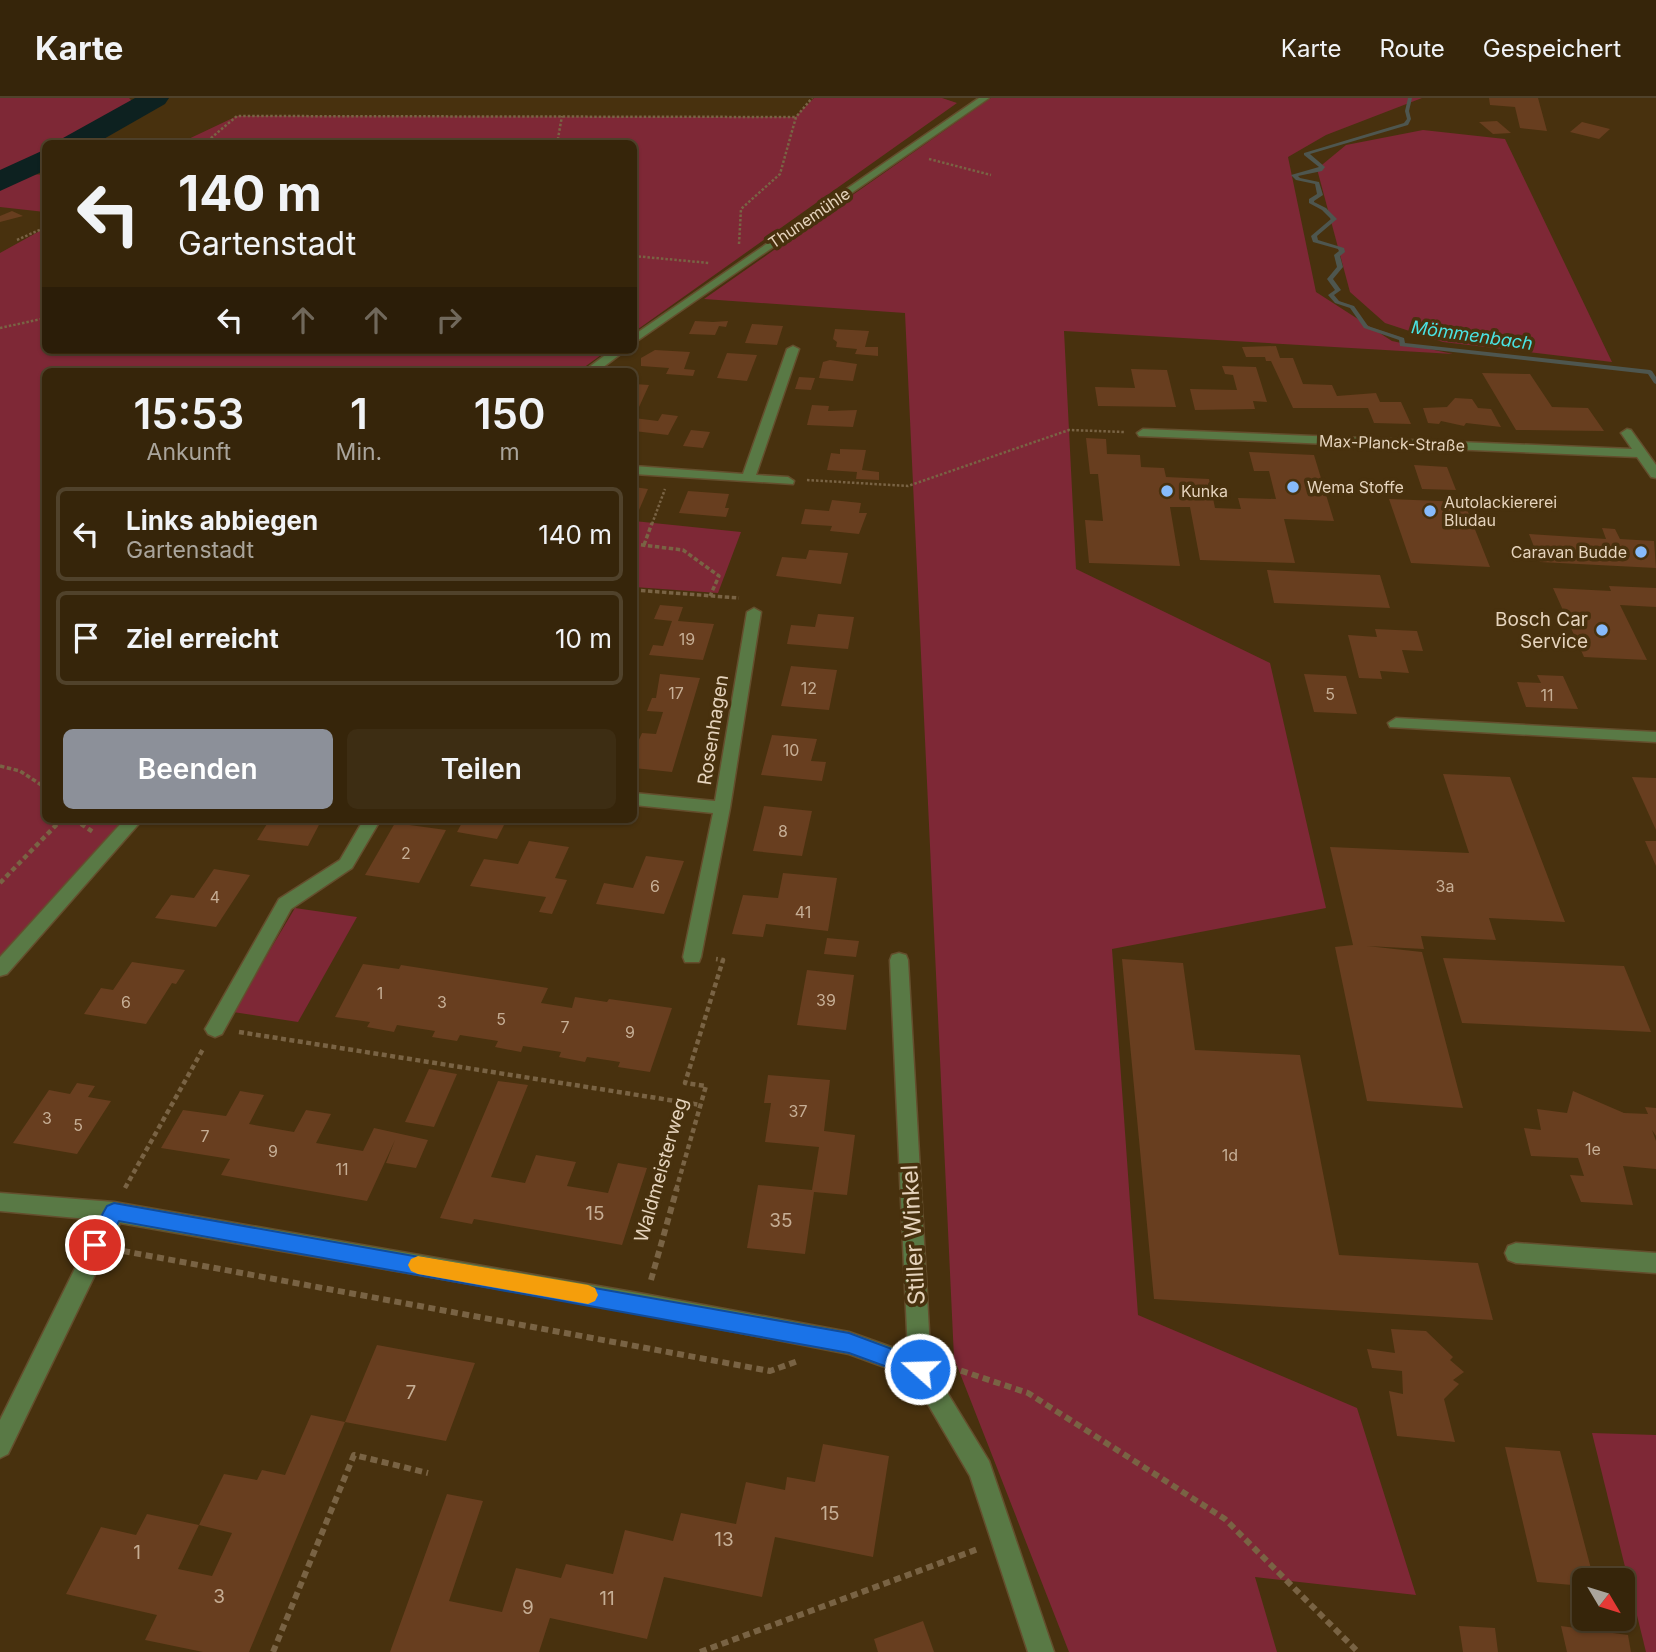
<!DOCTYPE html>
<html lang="de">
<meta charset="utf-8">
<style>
body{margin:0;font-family:Inter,sans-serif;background:#3d2d13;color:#f1f3f6;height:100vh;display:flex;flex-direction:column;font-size:26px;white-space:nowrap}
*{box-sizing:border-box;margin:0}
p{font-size:23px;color:#aaa59c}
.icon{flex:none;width:38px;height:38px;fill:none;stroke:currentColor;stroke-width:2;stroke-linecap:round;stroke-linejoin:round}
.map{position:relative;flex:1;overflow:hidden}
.sheet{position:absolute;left:42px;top:270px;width:595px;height:455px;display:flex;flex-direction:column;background:#36250a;border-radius:10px;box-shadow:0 2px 5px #0004,0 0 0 2px #50422b}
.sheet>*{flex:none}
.guide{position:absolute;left:42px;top:42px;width:595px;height:214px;border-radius:10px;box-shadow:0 2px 5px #0004,0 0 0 2px #50422b;background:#36250a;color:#f1f3f6;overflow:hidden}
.needle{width:46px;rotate:128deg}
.controls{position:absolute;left:1572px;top:1470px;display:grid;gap:14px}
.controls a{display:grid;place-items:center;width:63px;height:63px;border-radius:10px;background:#36250a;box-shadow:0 2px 5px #0004,0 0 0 2px #50422b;font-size:35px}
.pin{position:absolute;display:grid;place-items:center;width:60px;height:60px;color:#fff;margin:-30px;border:4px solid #fff;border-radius:50%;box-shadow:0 2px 7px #0007}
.me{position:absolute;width:77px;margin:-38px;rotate:290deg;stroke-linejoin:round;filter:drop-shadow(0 0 5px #0008)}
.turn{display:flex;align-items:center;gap:24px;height:147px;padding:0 21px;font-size:32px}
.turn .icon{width:91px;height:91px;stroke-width:2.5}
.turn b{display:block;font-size:49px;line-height:60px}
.lanes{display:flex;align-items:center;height:66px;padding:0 21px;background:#0003;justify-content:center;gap:35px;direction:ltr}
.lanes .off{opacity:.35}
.eta{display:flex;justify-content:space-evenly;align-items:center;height:119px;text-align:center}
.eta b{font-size:42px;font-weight:600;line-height:49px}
.action{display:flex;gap:14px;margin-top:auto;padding:14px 21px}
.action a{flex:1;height:80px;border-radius:10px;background:#8c9099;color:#fff;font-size:28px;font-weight:600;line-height:80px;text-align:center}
.action a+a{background:#3d2d13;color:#f1f3f6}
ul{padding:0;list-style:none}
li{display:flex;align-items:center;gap:21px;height:94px;margin:0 14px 10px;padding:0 7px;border:4px solid #50422b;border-radius:10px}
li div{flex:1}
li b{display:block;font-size:26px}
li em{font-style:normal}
header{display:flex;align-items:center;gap:42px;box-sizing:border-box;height:98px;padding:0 35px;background:#36250a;border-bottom:2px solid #50422b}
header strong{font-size:33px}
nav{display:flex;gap:38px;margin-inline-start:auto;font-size:24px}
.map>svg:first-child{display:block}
</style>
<header>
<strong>Karte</strong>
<nav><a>Karte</a><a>Route</a><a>Gespeichert</a></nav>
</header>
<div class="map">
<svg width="1656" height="1554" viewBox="0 0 1656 1554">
<rect width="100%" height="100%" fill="#48310e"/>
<g fill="#7e2836">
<polygon points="0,0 129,0 135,6 59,45 46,46 45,53 5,74 45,77 45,114 0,109"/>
<polygon points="814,0 942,0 957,5 634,234 634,46 180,45 237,18 795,19"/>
<polygon points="991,0 1422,0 1326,37 1288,59 1316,194 1392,243 1453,256 1064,233 1076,471 1270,565 1326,810 1112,851 1138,1217 1357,1310 1416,1497 1255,1479 1277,1554 1069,1554 954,1260 905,215 704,201"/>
<polygon points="1423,32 1505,41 1612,264 1443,244 1385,225 1350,194 1317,71 1346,47"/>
<polygon points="45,130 46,252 608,252 579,273 46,273 46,721 132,721 0,868 0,155"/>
<polygon points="634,423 741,434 718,495 634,489"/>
<polygon points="295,810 357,819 298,924 233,914"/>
<polygon points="1592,1335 1656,1337 1656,1554 1646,1554"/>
</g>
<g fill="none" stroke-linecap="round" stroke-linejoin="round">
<polygon fill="#4e564f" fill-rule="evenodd" points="1408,0 1412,0 1409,13 1411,21 1408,27 1310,56 1325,69 1322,73 1298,78 1300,80 1319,84 1323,97 1314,103 1314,104 1326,110 1337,121 1317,138 1318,142 1344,150 1345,154 1340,158 1343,169 1333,181 1341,192 1334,197 1339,203 1354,208 1368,228 1404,240 1405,245 1650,272 1652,273 1656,279 1656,286 1654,285 1648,276 1400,248 1399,242 1364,230 1350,210 1335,205 1328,197 1335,192 1327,181 1337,169 1334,157 1339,153 1338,151 1313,144 1311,138 1331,121 1322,112 1309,105 1309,101 1317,96 1315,86 1296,82 1291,77 1319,69 1304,57 1304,55 1404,25 1407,21 1405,13"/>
<g fill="#0d2120" fill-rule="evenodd">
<polygon points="135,0 169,0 165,6 95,46 59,46 63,40"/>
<polygon points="46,51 46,72 0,93 0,72"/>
</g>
</g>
<g fill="#683e1f" fill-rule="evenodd">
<polygon points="1489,0 1538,0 1547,33 1520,30 1515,9 1490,7"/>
<polygon points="1497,23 1511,35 1493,36 1479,24"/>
<polygon points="1582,24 1610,31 1599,41 1570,34"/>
<polygon points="12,113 23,118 0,124 0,118"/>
<polygon points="695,223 713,224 728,223 726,229 719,228 715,237 689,236"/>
<polygon points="752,226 783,228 777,247 745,245"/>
<polygon points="835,231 869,233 865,249 878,249 878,258 855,256 857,251 836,249 837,244 833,241"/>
<polygon points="1276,248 1280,260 1293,260 1303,286 1332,287 1337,298 1376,295 1380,304 1401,304 1411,326 1374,325 1368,310 1293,310 1271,263 1266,263 1265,259 1246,259 1242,249"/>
<polygon points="655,252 690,254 684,271 695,272 693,278 666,276 669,270 641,268 641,260"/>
<polygon points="727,255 757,257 747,283 717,280"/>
<polygon points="830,262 857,266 853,283 819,280 823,264"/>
<polygon points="1222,268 1256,269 1267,304 1253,303 1255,311 1195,312 1190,291 1237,292 1233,277 1225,276"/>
<polygon points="1131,271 1167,272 1176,309 1098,308 1095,289 1135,290"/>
<polygon points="1482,275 1530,276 1552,309 1588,310 1604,333 1516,332"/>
<polygon points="799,279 815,280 811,292 795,291"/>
<polygon points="634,286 649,287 639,309 634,309"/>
<polygon points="1455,300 1472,301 1478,310 1491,311 1501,329 1466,325 1464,328 1441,323 1439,326 1428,325 1423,310 1447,309"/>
<polygon points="812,307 829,308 828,313 857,312 853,329 807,327"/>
<polygon points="662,316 678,318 668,337 634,333 634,320 658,323"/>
<polygon points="691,332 710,334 703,350 683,348"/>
<polygon points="1086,340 1106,341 1107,356 1140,357 1141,369 1164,370 1166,379 1209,381 1215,410 1241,411 1238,400 1276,401 1269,373 1254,373 1249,354 1314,357 1334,423 1284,421 1295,465 1200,462 1190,409 1170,409 1180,468 1089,465 1085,422 1103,423 1098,376 1090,376"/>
<polygon points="840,351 866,352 862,372 879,374 879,382 856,381 857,374 827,372 831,355 840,356"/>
<polygon points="1414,367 1447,369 1456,392 1422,391"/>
<polygon points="634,389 648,391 639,412 634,411"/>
<polygon points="688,393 729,396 725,410 729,410 726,419 679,415"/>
<polygon points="1389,401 1464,404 1490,469 1411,465"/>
<polygon points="832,402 861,405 859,415 867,415 859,436 830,433 832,428 801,426 805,411 829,413"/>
<polygon points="1602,430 1615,431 1620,441 1654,443 1656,470 1540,464 1529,436 1606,441"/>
<polygon points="809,452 848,455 841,486 776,478 782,459 806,461"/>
<polygon points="1267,472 1380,477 1390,510 1274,505"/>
<polygon points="1609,488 1656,490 1656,509 1620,507 1647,562 1584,559 1553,490 1611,493"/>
<polygon points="660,507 683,509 678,523 714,526 703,562 649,557 653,547 663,548 672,523 654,521"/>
<polygon points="818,516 854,519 848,551 787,546 791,527 815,529"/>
<polygon points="1375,531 1417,533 1423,553 1402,552 1409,575 1380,573 1382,581 1359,580 1348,537 1377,539"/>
<polygon points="791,568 837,572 829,612 781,608"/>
<polygon points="660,576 700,580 672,674 634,670 634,653 642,635 656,636 663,614 647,613 652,600 656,600"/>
<polygon points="1304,576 1346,578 1357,616 1314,614"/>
<polygon points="1537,577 1563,578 1578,611 1526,609 1517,584 1541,585"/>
<polygon points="772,637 817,641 811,663 826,664 822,683 761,677"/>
<polygon points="1443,676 1510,679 1565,824 1489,820 1496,842 1421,838 1424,851 1367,848 1422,854 1463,1010 1367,1003 1335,849 1353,847 1330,749 1469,755"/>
<polygon points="1632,679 1656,680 1656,732"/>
<polygon points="764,708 812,713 802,758 753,753"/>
<polygon points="270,721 322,721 308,748 257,742"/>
<polygon points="464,721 507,721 497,741 457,734"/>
<polygon points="395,725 446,732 419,785 365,777"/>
<polygon points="529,743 569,749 555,780 567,782 552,816 539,814 546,799 470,788 484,761 518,766"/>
<polygon points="1645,743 1656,743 1656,768"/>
<polygon points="646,758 684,763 664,816 596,806 604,785 633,790"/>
<polygon points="214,771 250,777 216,829 155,820 171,797 194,800"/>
<polygon points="783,775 837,780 828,833 766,826 763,839 732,836 743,797 778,800"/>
<polygon points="827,840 859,843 856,859 824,856"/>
<polygon points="1443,860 1624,868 1651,934 1462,925"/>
<polygon points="1122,861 1183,865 1195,952 1300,957 1339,1157 1478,1165 1493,1222 1154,1201"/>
<polygon points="132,864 185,872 176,886 172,885 146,926 84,916 101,890 113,892"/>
<polygon points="363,866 399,871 401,867 548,890 541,905 572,910 575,899 607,904 609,901 672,910 650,974 618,969 620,964 587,959 585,964 559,959 561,954 523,948 521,954 495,949 498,943 460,937 457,943 432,939 435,933 397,927 394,934 367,929 370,924 335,919"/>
<polygon points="807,872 854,877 846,932 797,927"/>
<polygon points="429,971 457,976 434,1029 405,1024"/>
<polygon points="768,977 830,982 824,1033 855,1037 847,1097 814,1094 805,1156 747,1150 758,1087 812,1092 819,1049 765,1044 771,1005 764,1005"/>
<polygon points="498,983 528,987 491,1079 525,1085 536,1057 576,1064 567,1088 608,1095 618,1065 647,1070 622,1147 474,1121 472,1126 440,1120"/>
<polygon points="77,985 95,988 88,999 111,1003 77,1056 13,1045 49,992 70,996"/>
<polygon points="240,993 264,997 249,1026 294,1034 306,1012 331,1016 316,1045 363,1053 374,1030 428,1042 416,1070 386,1065 395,1042 367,1103 221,1077 230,1061 161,1050 183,1012 226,1018"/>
<polygon points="1573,993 1624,1015 1648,1016 1645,1009 1656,1010 1656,1038 1652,1032 1656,1043 1656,1071 1623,1068 1633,1107 1581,1104 1570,1077 1584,1078 1578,1060 1531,1058 1524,1030 1541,1032 1537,1011 1567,1015"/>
<polygon points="1391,1231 1426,1233 1453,1259 1450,1262 1464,1274 1453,1282 1459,1286 1444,1301 1455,1344 1397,1338 1389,1293 1403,1296 1402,1273 1372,1270 1367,1251 1395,1255"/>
<path d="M377 1247 475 1265 446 1343 345 1324 249 1554H203L145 1542 157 1517 66 1496 101 1429 136 1437 147 1416 199 1427 224 1376 257 1382 262 1372 285 1377 311 1317 345 1324ZM199 1427 232 1435 212 1478 178 1471Z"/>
<polygon points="823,1346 889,1358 873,1459 775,1439 762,1499 664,1479 647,1541 550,1520 539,1554 390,1554 447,1396 483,1403 449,1503 502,1514 516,1470 561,1480 566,1466 613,1476 625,1432 673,1443 681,1415 736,1426 746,1384 785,1392 787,1379 815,1384"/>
<polygon points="1505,1349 1560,1353 1594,1482 1584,1482 1584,1488 1537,1484"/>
<polygon points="923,1523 934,1554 878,1554 874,1541"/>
<polygon points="1459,1528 1495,1530 1498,1554 1463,1554"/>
<polygon points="1561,1528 1628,1537 1631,1554 1567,1554"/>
</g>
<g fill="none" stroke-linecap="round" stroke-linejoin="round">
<g stroke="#644e2d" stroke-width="3">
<g id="minor">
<polygon points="979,0 989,0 634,245 634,237"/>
<polygon points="793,248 799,251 756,377 788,379 794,383 793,386 634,376 634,368 743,376 787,251"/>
<polygon points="612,252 626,252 598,273 584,273"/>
<polygon points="1143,331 1632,351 1621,335 1627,331 1631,332 1656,367 1656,380 1651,379 1637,359 1139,338 1137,335"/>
<polygon points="754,510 761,514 730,710 701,859 699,864 685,864 683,859 713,715 634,707 634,695 715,703 747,514"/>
<polygon points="1396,620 1656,634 1656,644 1390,629 1388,625"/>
<polygon points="125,721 143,721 7,876 0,878 0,859"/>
<polygon points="364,721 381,721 352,770 291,811 222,936 215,939 208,936 205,931 208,926 279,801 340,762"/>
<polygon points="899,855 906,857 908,862 931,1268 989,1363 1054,1554 1028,1554 970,1378 912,1279 849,1256 644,1216 120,1125 8,1356 0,1360 0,1322 99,1122 0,1113 0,1095 114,1104 644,1196 849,1234 908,1255 890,862 892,857"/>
<polygon points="1516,1145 1656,1155 1656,1175 1516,1165 1508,1162 1505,1155 1508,1148"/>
</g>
</g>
<g stroke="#796344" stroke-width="2.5" stroke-dasharray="2.5 2" stroke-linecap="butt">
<polyline points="204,46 237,18 796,19"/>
<polyline points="557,46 562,18"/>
<polyline points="929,61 991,77"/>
<polyline points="17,142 46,129"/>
<polyline points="739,146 741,111 780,76 796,19 812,0"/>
<polyline points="634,158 709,165"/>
<polyline points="0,230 46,220"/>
<polyline points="807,382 908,388 1069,332 1124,334"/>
<polyline points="652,426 665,391"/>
</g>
<g stroke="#796344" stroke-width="3.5" stroke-dasharray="4.5 2.5" stroke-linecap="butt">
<polyline points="634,446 683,452 719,478 710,498"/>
<polyline points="644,447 652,425"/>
<polyline points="634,492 739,500"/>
<polyline points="0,668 20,673 46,690"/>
</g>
<g stroke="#796344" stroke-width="4.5" stroke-dasharray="5 3.5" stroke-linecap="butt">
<polyline points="74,721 93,734"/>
<polyline points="0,785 62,721"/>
<polyline points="239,934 701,1007"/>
<polyline points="125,1090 203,951"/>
<polyline points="676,1092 706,988 685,985 723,862 716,861"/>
</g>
<g stroke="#796344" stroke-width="6" stroke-dasharray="7 4.5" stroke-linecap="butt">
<polyline points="123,1153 770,1273 798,1263"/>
<polyline points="651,1182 677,1090"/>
<polyline points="950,1269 1028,1295 1225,1421 1358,1554"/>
<polyline points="273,1554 354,1357 428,1375"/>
<polyline points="700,1554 978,1451"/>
</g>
<use href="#minor" fill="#597945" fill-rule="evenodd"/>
</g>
<polygon fill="#1a73e8" stroke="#114b97" stroke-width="2" points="114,1105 849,1235 927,1264 930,1271 927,1278 920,1281 849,1255 119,1123 102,1154 95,1156 88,1154 85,1147 107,1108"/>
<polygon fill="#f59e0b" points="418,1158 588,1187 595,1190 598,1197 595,1203 588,1206 418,1176 411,1173 408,1167 411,1161"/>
<g fill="#87bbfb" stroke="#48310e" stroke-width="2.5">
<circle cx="1293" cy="389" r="7"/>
<circle cx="1167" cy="393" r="7"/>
<circle cx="1430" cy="413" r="7"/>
<circle cx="1641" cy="454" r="7"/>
<circle cx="1602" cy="532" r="7"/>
</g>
<g text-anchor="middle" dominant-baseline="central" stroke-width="7" stroke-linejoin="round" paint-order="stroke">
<g font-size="16" fill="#e5d3bc" stroke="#48310e">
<text transform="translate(809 120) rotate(-34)">Thunemühle</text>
<text transform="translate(1392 345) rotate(2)">Max-Planck-Straße</text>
</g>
<g font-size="16" fill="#e5d3bc" stroke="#48310e" text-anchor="start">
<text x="1307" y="389">Wema Stoffe</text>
<text x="1181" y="393">Kunka</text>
<text x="1444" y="404">Autolackiererei<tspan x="1444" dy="18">Bludau</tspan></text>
<text x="1627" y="454" text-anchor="end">Caravan Budde</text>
</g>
<g font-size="16" fill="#c6ae95">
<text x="687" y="541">19</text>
<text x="809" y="590">12</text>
<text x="676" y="595">17</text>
<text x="1330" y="596">5</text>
<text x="1547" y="597">11</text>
<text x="791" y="652">10</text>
<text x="783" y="733">8</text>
<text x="406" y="755">2</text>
<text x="655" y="788">6</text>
<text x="1445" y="788">3a</text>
<text x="215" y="799">4</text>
<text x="803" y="814">41</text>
<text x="380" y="895">1</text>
<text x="826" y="902">39</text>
<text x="126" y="904">6</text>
<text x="442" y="904">3</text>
<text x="501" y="921">5</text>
<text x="565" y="929">7</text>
<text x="630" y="934">9</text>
<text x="798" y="1013">37</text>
<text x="47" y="1020">3</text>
<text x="78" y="1027">5</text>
<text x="205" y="1038">7</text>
<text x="1593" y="1051">1e</text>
<text x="273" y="1053">9</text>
<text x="1230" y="1057">1d</text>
<text x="342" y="1071">11</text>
</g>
<g font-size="18" font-style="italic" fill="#4ae3e2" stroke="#48310e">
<text transform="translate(1472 237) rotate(8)">Mömmenbach</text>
</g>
<g font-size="19" fill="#e5d3bc" stroke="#48310e" text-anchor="end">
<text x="1588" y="521">Bosch Car<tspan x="1588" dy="22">Service</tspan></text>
</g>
<g font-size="19" fill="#e5d3bc" stroke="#48310e">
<text transform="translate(713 632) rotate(-81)">Rosenhagen</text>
<text transform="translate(661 1072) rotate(-74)">Waldmeisterweg</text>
</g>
<g font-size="19" fill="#c6ae95">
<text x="595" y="1115">15</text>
<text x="781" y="1122">35</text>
<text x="411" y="1294">7</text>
<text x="830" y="1415">15</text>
<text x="724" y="1441">13</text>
<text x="137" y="1454">1</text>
<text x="219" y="1498">3</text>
<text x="607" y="1500">11</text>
<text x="528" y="1509">9</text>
</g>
<g font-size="23" fill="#e5d3bc" stroke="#48310e">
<text transform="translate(913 1137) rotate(-93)">Stiller Winkel</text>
</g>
</g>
</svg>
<div class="controls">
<a><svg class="needle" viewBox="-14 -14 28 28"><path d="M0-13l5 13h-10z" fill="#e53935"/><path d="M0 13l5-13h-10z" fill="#aaa59c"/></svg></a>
</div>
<div class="pin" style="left:95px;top:1147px;background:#d93025"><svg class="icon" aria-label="arrive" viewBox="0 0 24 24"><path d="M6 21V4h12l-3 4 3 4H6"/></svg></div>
<svg class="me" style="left:920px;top:1271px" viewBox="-20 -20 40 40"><circle r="17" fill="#1a73e8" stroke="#fff" stroke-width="3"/><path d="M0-11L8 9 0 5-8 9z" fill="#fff"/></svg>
<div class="guide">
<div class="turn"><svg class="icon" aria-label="left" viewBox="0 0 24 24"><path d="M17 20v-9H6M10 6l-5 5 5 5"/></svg><div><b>140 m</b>Gartenstadt</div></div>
<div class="lanes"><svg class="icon" aria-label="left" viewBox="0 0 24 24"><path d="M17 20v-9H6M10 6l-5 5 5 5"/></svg><svg class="icon off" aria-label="ahead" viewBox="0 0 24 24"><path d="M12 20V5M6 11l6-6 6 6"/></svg><svg class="icon off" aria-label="ahead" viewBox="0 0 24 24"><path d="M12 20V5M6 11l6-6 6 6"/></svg><svg class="icon off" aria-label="right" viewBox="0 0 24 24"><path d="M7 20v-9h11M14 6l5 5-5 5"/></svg></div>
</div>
<section class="sheet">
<div class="eta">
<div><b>15:53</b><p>Ankunft</p></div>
<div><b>1</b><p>Min.</p></div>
<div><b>150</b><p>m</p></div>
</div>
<ul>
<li><svg class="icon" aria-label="left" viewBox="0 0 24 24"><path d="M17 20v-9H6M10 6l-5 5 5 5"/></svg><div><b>Links abbiegen</b><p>Gartenstadt</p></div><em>140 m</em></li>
<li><svg class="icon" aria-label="arrive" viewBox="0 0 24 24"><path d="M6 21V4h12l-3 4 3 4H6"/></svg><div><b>Ziel erreicht</b></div><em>10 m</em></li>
</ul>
<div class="action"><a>Beenden</a><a>Teilen</a></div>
</section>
</div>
